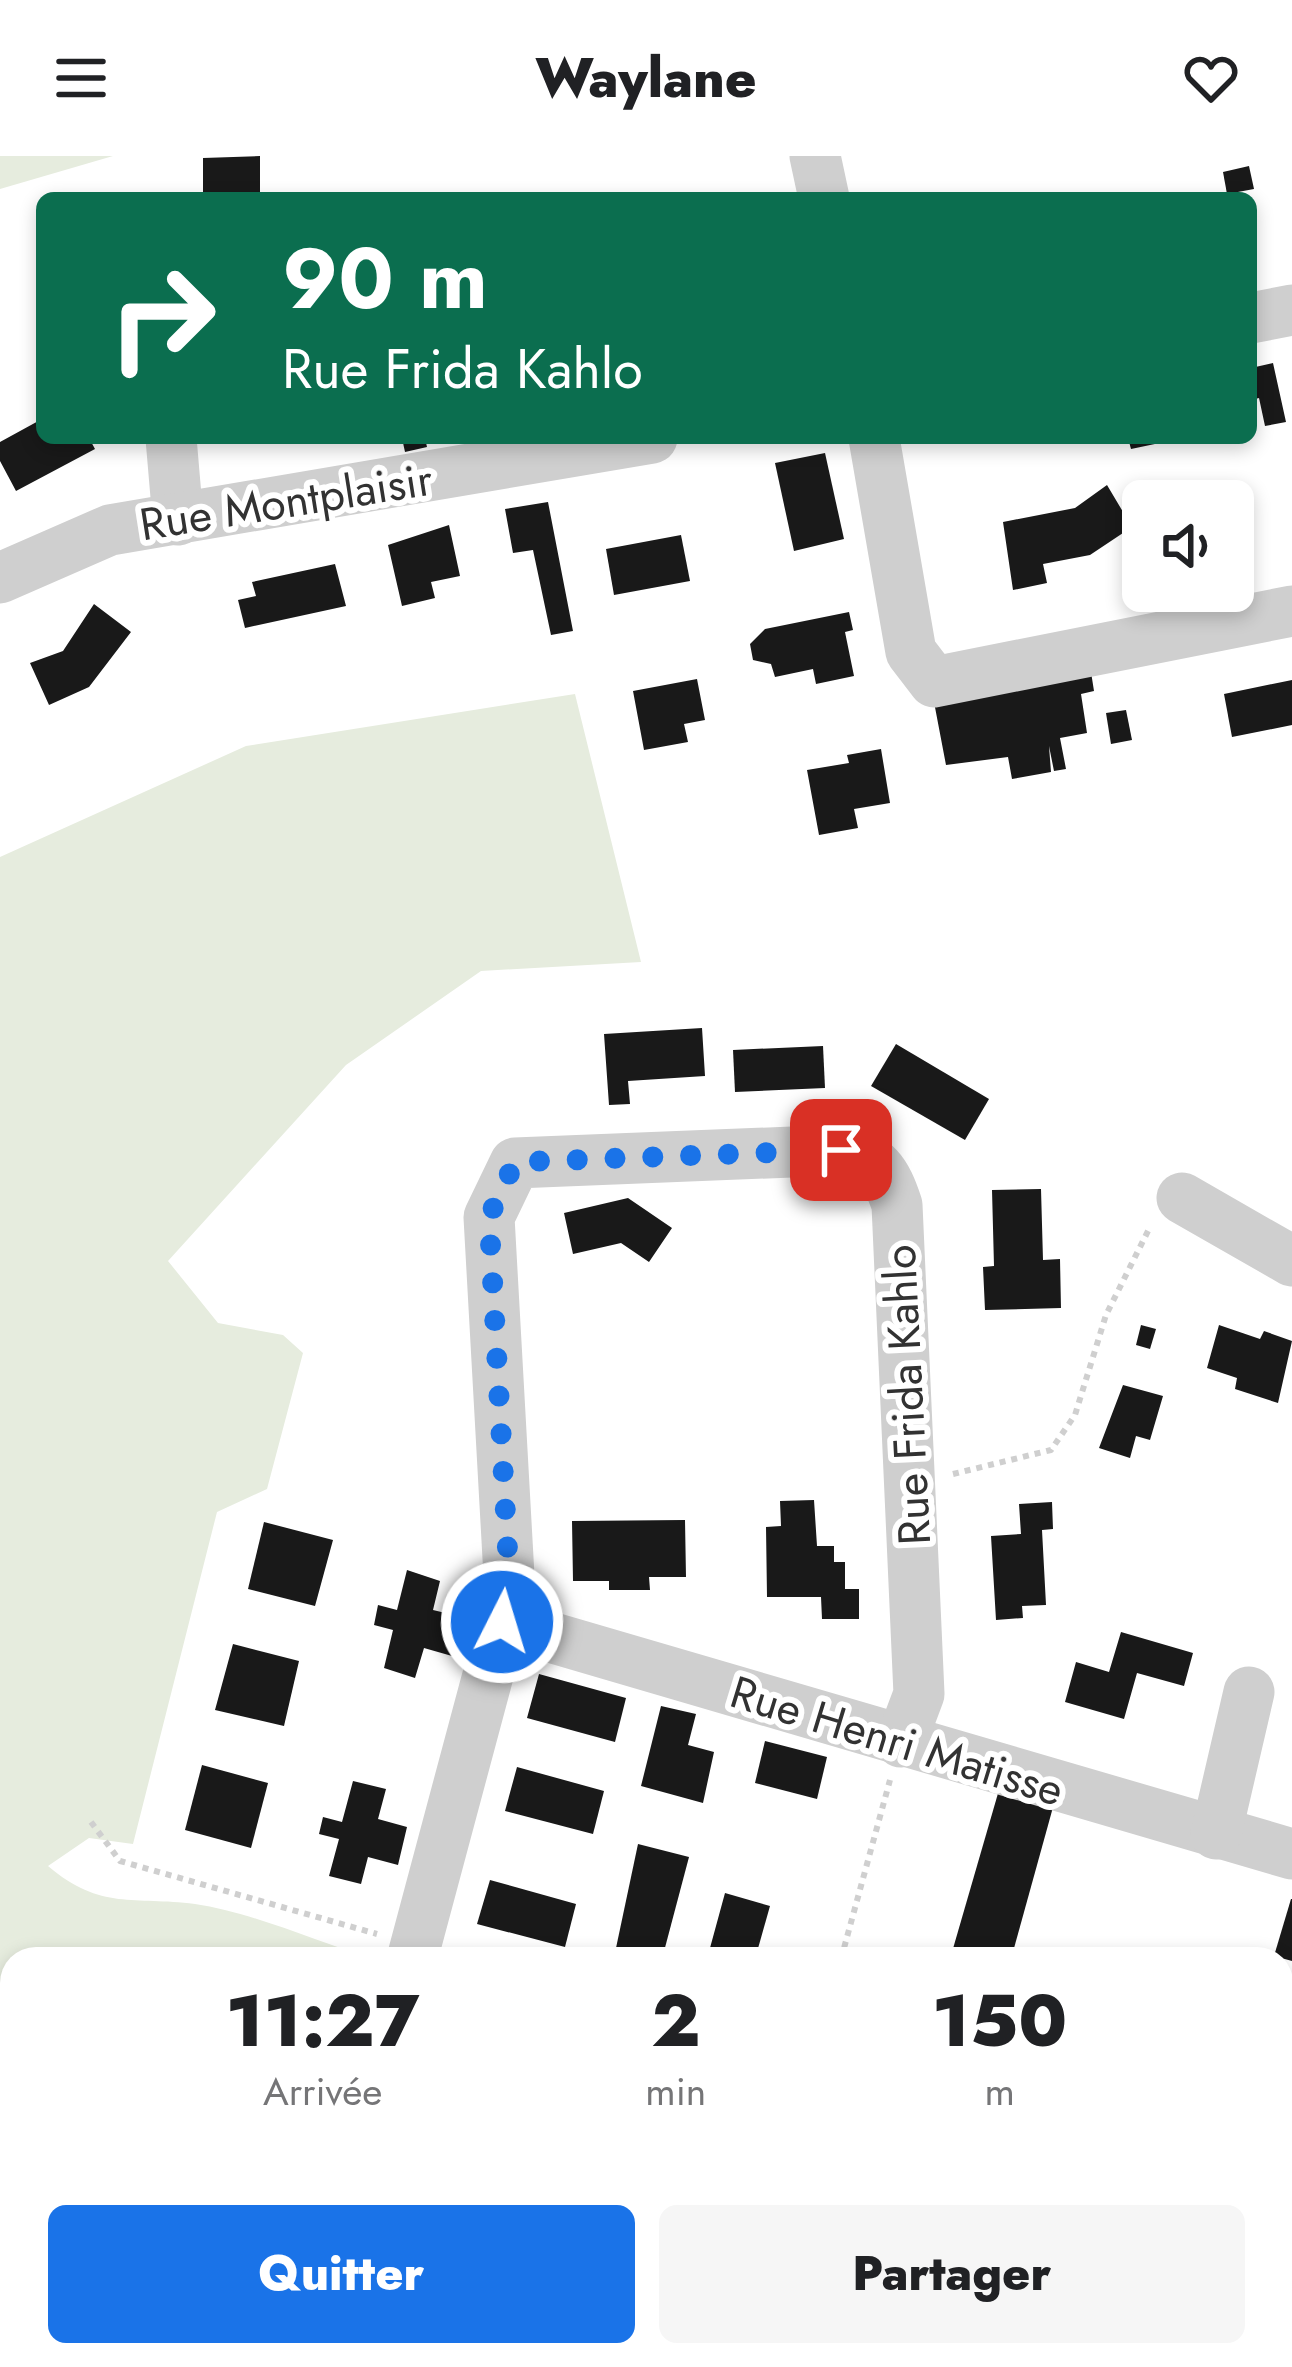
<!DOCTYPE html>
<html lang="fr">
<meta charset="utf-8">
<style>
body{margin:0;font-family:Jost,sans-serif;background:#f6f6f6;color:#202124;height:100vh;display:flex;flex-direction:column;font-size:45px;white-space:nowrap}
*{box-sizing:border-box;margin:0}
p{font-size:39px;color:#757577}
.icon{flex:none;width:66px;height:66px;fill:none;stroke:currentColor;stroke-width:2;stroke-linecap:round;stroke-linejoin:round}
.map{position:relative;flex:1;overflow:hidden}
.side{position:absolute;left:0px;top:1791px;width:1293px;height:420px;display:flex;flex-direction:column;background:#fff;border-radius:36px 36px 0 0;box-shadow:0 6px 18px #0003}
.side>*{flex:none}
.hud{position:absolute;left:36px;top:36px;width:1221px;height:252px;border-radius:18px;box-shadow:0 6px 18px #0003;background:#0b6e4f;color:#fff;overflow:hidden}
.buttons{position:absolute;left:1122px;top:324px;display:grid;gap:24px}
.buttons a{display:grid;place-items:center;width:132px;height:132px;border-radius:18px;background:#fff;box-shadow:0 6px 18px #0003;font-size:60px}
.pin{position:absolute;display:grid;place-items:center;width:102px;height:102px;color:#fff;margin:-51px;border-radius:24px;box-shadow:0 6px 18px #0006}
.me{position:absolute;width:132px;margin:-66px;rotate:5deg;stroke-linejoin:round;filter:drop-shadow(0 0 9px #0008)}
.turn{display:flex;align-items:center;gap:42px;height:252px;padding:0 48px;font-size:54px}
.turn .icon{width:156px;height:156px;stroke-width:2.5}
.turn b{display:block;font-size:84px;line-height:102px}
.eta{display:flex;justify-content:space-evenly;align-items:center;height:204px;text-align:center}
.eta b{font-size:72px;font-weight:800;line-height:84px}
.action{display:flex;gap:24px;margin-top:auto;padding:24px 48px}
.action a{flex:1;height:138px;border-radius:18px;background:#1a73e8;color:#fff;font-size:48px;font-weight:800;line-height:138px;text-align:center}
.action a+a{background:#f6f6f6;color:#202124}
header{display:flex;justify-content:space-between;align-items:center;height:156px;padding:0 48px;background:#fff;font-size:54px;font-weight:800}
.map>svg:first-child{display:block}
</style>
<header><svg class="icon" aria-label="menu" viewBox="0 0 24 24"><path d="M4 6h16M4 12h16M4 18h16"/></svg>Waylane<svg class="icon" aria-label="heart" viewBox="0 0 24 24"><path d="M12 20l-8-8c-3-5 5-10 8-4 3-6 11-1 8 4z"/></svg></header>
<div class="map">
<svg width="1292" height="2211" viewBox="0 0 1292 2211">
<rect width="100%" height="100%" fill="#fff"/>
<g fill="#e6ecde">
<polygon points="0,0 113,0 0,33"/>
<path d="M575 538 641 806 481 815 346 909 168 1105 218 1167 283 1179 303 1197 267 1333 217 1356 133 1688 89 1682 48 1710C101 1755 134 1740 195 1748 251 1756 318 1786 373 1803H12V2199H754L758 2211H0V701L246 590Z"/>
<polygon points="1286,2198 1283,2211 801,2211 797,2199"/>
</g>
<g fill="#191919">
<polygon points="260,0 260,42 203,42 203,2"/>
<polygon points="1249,10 1254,33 1227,38 1223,16"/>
<polygon points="1273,207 1286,266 1265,270 1259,242 1251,244 1251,212"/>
<polygon points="42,263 42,282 89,282 95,293 16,335 0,305 0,286"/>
<polygon points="402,282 425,282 427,291 405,296"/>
<polygon points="1128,282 1174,282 1174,284 1131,293"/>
<polygon points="825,297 844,383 794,395 775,307"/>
<polygon points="1107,329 1132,371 1090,399 1043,408 1047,427 1013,434 1003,366 1075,352"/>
<polygon points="548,346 573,475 551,479 533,394 513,397 505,353"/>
<polygon points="449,369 460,420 431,426 435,442 402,450 388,389"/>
<polygon points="681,379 690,425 614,439 606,393"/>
<polygon points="335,408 346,450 245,472 238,444 256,440 252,426"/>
<polygon points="94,448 131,476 89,531 49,549 30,507 63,495"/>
<polygon points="849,456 853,474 845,476 854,520 816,528 813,513 775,521 771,508 753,504 750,488 765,473"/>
<polygon points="1091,516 1094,535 1081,538 1087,577 1060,582 1066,613 1054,615 1049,590 1051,616 1012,623 1008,601 946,609 934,546"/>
<polygon points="697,523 705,564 684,568 688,586 644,594 633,535"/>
<polygon points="1292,524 1292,569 1232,581 1224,538"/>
<polygon points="1126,554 1132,584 1111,588 1106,557"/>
<polygon points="881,593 890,647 854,653 858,672 819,679 807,614 849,607 847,599"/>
<polygon points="702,872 705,920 628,925 630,948 609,949 604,878"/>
<polygon points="896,888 989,943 965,984 871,930"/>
<polygon points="823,890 825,932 735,936 733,894"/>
<polygon points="1041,1033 1043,1104 1060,1103 1061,1152 985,1154 983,1111 994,1110 992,1034"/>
<polygon points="628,1042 672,1072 649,1106 621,1087 573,1098 564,1057"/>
<polygon points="1141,1169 1156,1173 1150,1193 1136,1189"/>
<polygon points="1219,1169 1260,1183 1264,1175 1292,1185 1278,1247 1235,1233 1237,1222 1207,1212"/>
<polygon points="1123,1229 1163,1240 1150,1284 1136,1280 1130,1302 1099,1292"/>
<polygon points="814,1344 817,1390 834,1390 834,1406 845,1406 845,1433 859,1433 859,1463 822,1463 821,1441 767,1441 766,1371 781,1370 780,1345"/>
<polygon points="1052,1346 1053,1373 1042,1374 1046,1449 1022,1450 1023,1462 996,1464 991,1380 1021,1378 1019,1348"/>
<polygon points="685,1364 686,1421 649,1421 650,1434 609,1434 609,1425 573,1425 572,1365"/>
<polygon points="264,1366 333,1384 315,1450 248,1433"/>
<polygon points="407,1414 440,1425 433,1454 462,1461 452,1500 424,1492 415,1522 384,1512 393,1474 374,1469 378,1449 397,1454"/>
<polygon points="1121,1476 1193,1497 1184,1530 1137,1517 1124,1563 1065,1546 1076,1506 1109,1516"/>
<polygon points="233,1488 299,1505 284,1570 215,1554"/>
<polygon points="539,1518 626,1542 615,1586 527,1562"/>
<polygon points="661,1550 696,1558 688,1589 714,1596 703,1647 641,1630"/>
<polygon points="765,1585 827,1601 817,1643 755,1627"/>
<polygon points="202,1609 268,1627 251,1692 185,1674"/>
<polygon points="517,1611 604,1635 593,1678 505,1655"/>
<polygon points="353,1625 386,1633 378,1663 407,1671 398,1709 368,1701 361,1728 329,1720 339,1683 319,1678 323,1661 342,1666"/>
<polygon points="1001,1627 1055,1644 1011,1803 950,1803"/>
<polygon points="638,1688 689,1701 662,1803 616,1792"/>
<polygon points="490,1724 576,1748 565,1791 477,1768"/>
<polygon points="725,1737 770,1750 755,1803 707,1803"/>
<polygon points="1291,1743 1292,1743 1292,1805 1274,1800"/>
<polygon points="1281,1944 1292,1947 1292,2002 1281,1999"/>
</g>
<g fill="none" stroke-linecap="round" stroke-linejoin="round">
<g stroke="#cfcfcf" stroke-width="6" stroke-dasharray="6 6" stroke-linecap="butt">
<polyline points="953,1318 1051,1294 1075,1259 1106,1159 1150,1071"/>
<polyline points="91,1666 120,1705 377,1778"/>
<polyline points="841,1803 890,1624"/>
</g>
<g stroke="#cfcfcf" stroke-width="51">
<polyline points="815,0 824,42"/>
<polyline points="1251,162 1292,154"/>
<polyline points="171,282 178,364"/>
<polyline points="874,282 911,496 934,526 1292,455"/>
<polyline points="0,422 110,374 652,282"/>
<polyline points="1182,1042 1292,1105"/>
<polyline points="502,1467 1292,1698"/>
<polyline points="1216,1678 1249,1536"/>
<path d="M412 1803 502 1467 509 1420 489 1061 515 1007 841 994C877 1001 886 1016 897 1049L919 1538 901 1586"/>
<polyline points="1281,2045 1292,2048"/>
<polyline points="778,2199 782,2211"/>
</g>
</g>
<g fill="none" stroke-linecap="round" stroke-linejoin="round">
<polyline stroke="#1a73e8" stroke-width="21" stroke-dasharray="0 37.8" points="502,1466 509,1420 489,1061 515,1006 841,994"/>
</g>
<g text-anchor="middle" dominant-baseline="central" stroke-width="12" stroke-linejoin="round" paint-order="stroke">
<g font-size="45" fill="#323232" stroke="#fff">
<text transform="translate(286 346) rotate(-9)">Rue Montplaisir</text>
<text transform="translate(907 1239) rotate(-93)">Rue Frida Kahlo</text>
<text transform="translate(897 1585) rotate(17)">Rue Henri Matisse</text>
</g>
</g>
</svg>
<div class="buttons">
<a><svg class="icon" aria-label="sound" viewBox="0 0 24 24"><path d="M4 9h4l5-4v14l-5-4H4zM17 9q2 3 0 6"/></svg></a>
</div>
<div class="pin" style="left:841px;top:994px;background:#d93025"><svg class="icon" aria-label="arrive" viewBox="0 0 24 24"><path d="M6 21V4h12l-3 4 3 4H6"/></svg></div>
<svg class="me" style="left:502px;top:1466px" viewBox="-20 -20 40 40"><circle r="17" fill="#1a73e8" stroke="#fff" stroke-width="3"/><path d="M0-11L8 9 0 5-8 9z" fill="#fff"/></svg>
<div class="hud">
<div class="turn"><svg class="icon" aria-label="right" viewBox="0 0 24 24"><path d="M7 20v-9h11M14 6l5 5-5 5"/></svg><div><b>90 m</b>Rue Frida Kahlo</div></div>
</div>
<section class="side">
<div class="eta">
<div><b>11:27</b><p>Arrivée</p></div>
<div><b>2</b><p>min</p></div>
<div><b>150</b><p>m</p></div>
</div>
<div class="action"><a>Quitter</a><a>Partager</a></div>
</section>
</div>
